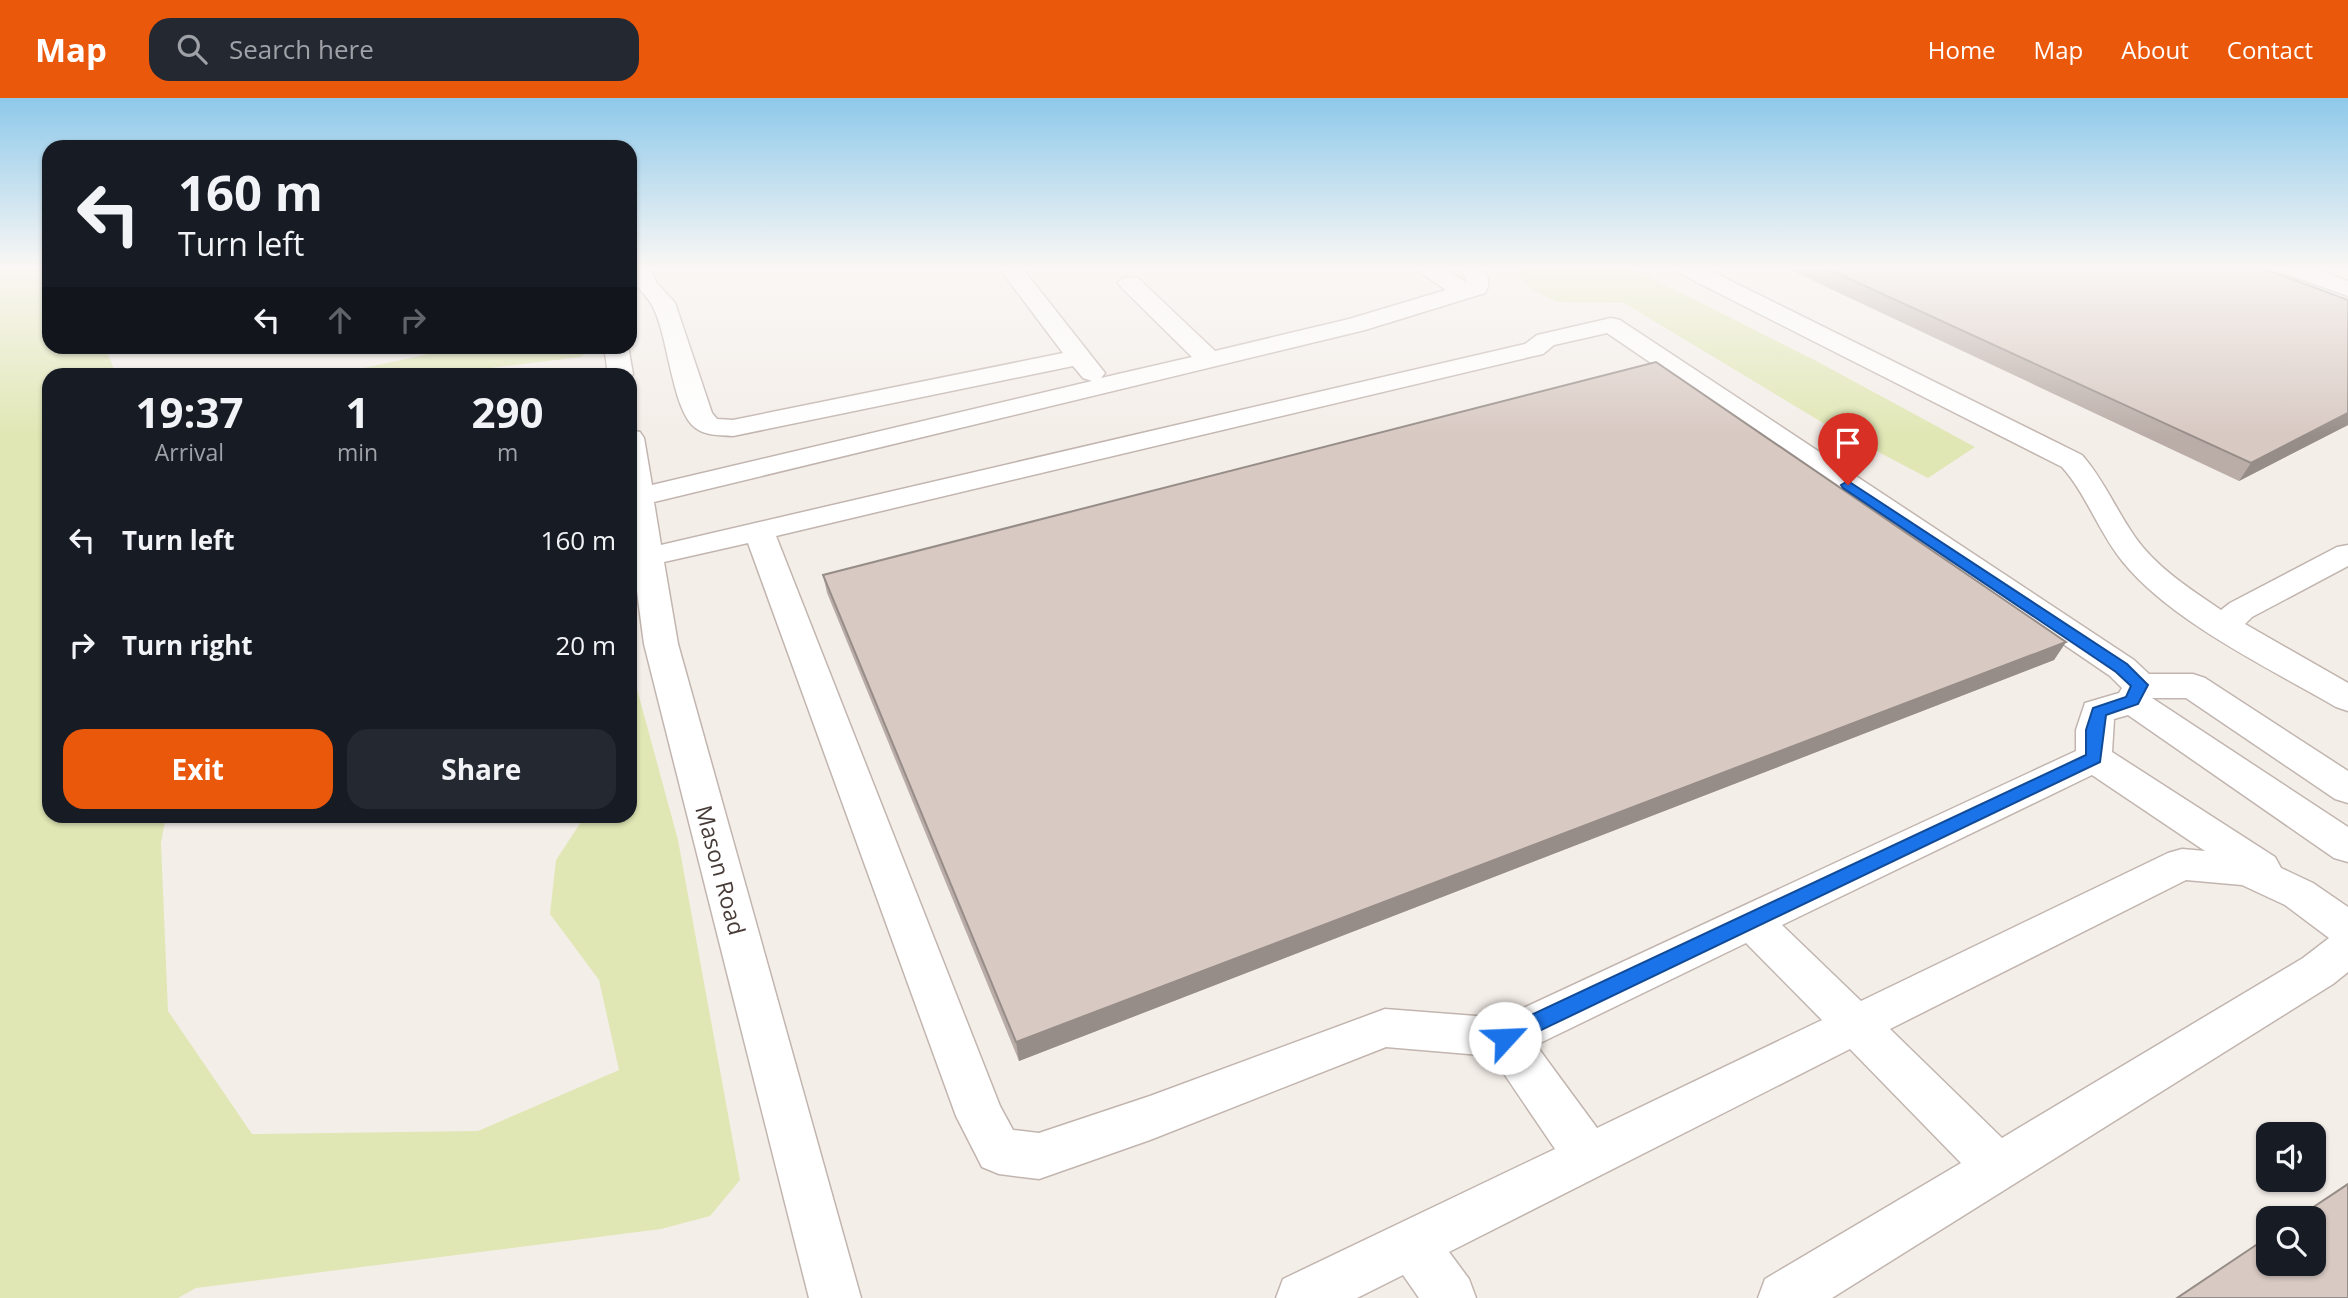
<!DOCTYPE html>
<style>
body{margin:0;font-family:"Open Sans",sans-serif;background:#242831;color:#f1f3f6;height:100vh;display:flex;flex-direction:column;font-size:26px;white-space:nowrap}
*{box-sizing:border-box;margin:0}
p{font-size:23px;color:#9ea1a6}
.icon{flex:none;width:38px;height:38px;fill:none;stroke:currentColor;stroke-width:2;stroke-linecap:round;stroke-linejoin:round}
.map{position:relative;flex:1;overflow:hidden}
.sheet{position:absolute;left:42px;top:270px;width:595px;height:455px;display:flex;flex-direction:column;background:#171b24;border-radius:21px;box-shadow:0 2px 5px #0004}
.sheet>*{flex:none}
.guide{position:absolute;left:42px;top:42px;width:595px;height:214px;border-radius:21px;box-shadow:0 2px 5px #0004;background:#171b24;color:#f1f3f6;overflow:hidden}
.buttons{position:absolute;left:2256px;top:1024px;display:grid;gap:14px}
.buttons a{display:grid;place-items:center;width:70px;height:70px;border-radius:14px;background:#171b24;box-shadow:0 2px 5px #0004;font-size:35px}
.pin{position:absolute;display:grid;place-items:center;width:60px;height:60px;color:#fff;margin:-72px -30px;border-radius:50% 50% 50% 0;rotate:-45deg;box-shadow:0 0 7px #0007}
.pin .icon{rotate:45deg}
.me{position:absolute;width:77px;margin:-38px;rotate:65deg;stroke-linejoin:round;filter:drop-shadow(0 0 5px #0008)}
.turn{display:flex;align-items:center;gap:24px;height:147px;padding:0 21px;font-size:32px}
.turn .icon{width:91px;height:91px;stroke-width:2.5}
.turn b{display:block;font-size:49px;line-height:60px}
.lanes{display:flex;align-items:center;height:66px;padding:0 21px;background:#0003;justify-content:center;gap:35px;direction:ltr}
.lanes .off{opacity:.35}
.eta{display:flex;justify-content:space-evenly;align-items:center;height:119px;text-align:center}
.eta b{font-size:42px;font-weight:700;line-height:49px}
.button{display:flex;gap:14px;margin-top:auto;padding:14px 21px}
.button a{flex:1;height:80px;border-radius:21px;background:#ea580c;color:#fff;font-size:28px;font-weight:700;line-height:80px;text-align:center}
.button a+a{background:#242831;color:#f1f3f6}
ul{padding:0;list-style:none}
li{display:flex;align-items:center;gap:21px;height:105px;padding:0 21px}
li div{flex:1}
li b{display:block;font-size:26px}
li em{font-style:normal}
header{display:flex;align-items:center;gap:42px;box-sizing:border-box;height:98px;padding:0 35px;background:#ea580c;color:#fff}
header strong{font-size:33px}
nav{display:flex;gap:38px;margin-inline-start:auto;font-size:24px}
.search{width:490px;height:63px;background:#242831;display:flex;align-items:center;gap:18px;box-sizing:border-box;padding:0 24px;border-radius:21px;color:#9ea1a6;font-size:26px}
.map>svg:first-child{display:block}
</style>
<header>
<strong>Map</strong>
<div class="search"><svg class="icon" aria-label="search" viewBox="0 0 24 24"><circle cx="10" cy="10" r="6"/><path d="M15 15l6 6"/></svg>Search here</div>
<nav><a>Home</a><a>Map</a><a>About</a><a>Contact</a></nav>
</header>
<div class="map">
<svg width="2348" height="1200" viewBox="0 0 2348 1200">
<rect width="100%" height="100%" fill="#f4eee9"/>
<g fill="#e0e7b4">
<polygon points="0,170 49,170 49,248 105,249 116,276 49,276 49,718 166,718 161,745 168,913 252,1036 478,1033 619,972 599,882 550,816 556,762 585,718 630,718 631,569 678,742 740,1082 710,1118 661,1131 196,1190 178,1200 0,1200"/>
<polygon points="1512,170 1632,170 1820,265 1975,349 1928,380 1823,325 1624,205 1557,204 1530,190"/>
<polygon points="466,248 593,249 581,259 441,276 336,276"/>
</g>
<g fill="none" stroke-linecap="round" stroke-linejoin="round">
<g stroke="#c2b5af" stroke-width="3">
<g id="minor">
<path d="M630 170H651L656 184 675 205 712 315 717 321 733 322 1063 255 999 170H1022L1101 270 1105 275 1101 280 1192 259 1122 190 1118 185 1122 180H1138L1215 253 1349 221 1446 192 1414 170H1442L1466 184V180L1457 170H1481C1489 178 1491 186 1485 195L1365 232 654 404 661 447 1525 246 1537 237 1546 235 1611 220 1620 222 2134 562 2149 576H2193L2205 580 2348 673V705L2335 701 2186 600H2152L2348 729V764L2334 760 2128 617 2114 621 2112 654 2275 759 2281 770 2313 785 2348 809V874L2333 886 1832 1200H1758L1765 1181 1961 1065 1850 951 1449 1154 1469 1181 1476 1200H1419L1403 1177 1357 1200H1276L1283 1181 1555 1051 1492 958 1386 949 1150 1042 1039 1081 999 1076 982 1069 956 1018 748 445 664 464 678 546 861 1200H809L644 546 630 441V332L640 334 644 340 652 387 1092 283 1083 280 1073 268 733 338C718 337 703 338 692 327 671 304 668 236 652 207 644 193 632 189 630 170ZM1607 235 2110 578 2122 590 2119 595 2085 605 2076 632V653L1502 920 1385 911 1150 998 1039 1035 1013 1032 1000 1008 776 438 1534 258 1543 256 1554 247ZM2092 677 2205 753 2182 751 2168 755 1861 903 1782 827ZM2186 782 2242 787 2285 807 2329 840 2303 860 2002 1040 1890 931ZM1746 845 1822 922 1597 1030 1536 947Z"/>
<path d="M1676 170H1705L2082 357C2104 382 2116 412 2135 439 2157 470 2190 491 2221 512L2230 505 2337 449 2348 447V468L2252 519 2245 526 2348 585V613L2336 609C2269 570 2172 524 2123 464 2099 435 2087 397 2062 369L1679 175Z"/>
<polygon points="2281,170 2314,170 2348,183 2348,198 2284,175"/>
<polygon points="604,248 628,248 633,276 630,280 630,276 608,276"/>
</g>
</g>
<use href="#minor" fill="#fff" fill-rule="evenodd"/>
</g>
<g fill="#baada7">
<polygon points="1786,170 2262,170 2348,202 2348,327 2239,383"/>
<polygon points="823,477 2066,544 2054,562 1019,963 827,495"/>
</g>
<g fill="#978d88">
<polygon points="2348,315 2348,327 2239,383 2251,365"/>
<polygon points="2066,544 2054,562 1019,963 1016,944"/>
</g>
<g fill="#d8c9c2" stroke="#978d88" stroke-width="2">
<polygon points="1826,170 2262,170 2348,202 2348,315 2251,365"/>
<polygon points="1656,264 2066,544 1016,944 823,477"/>
<polygon points="2348,1086 2348,1200 2177,1200 2268,1139 2268,1166 2314,1166 2314,1120 2297,1120"/>
</g>
<linearGradient id="sky" x2="0" y2="1"><stop stop-color="#8ec9ea"/><stop offset="0.5" stop-color="#faf7f5"/><stop offset="1" stop-color="#faf7f5" stop-opacity="0"/></linearGradient>
<rect width="2348" height="338" fill="url(#sky)"/>
<polygon fill="#1a73e8" stroke="#114b97" stroke-width="2" points="1848,383 2127,566 2148,587 2138,606 2106,617 2100,664 1512,946 1505,949 1497,946 1494,940 1497,933 2086,657 2086,632 2093,610 2126,599 2131,588 2116,574 1843,390 1841,387"/>
<g text-anchor="middle" dominant-baseline="central" stroke-width="5" stroke-linejoin="round" paint-order="stroke">
<g font-size="23" fill="#483c38" stroke="#fff">
<text transform="translate(721 772) rotate(75)">Mason Road</text>
</g>
</g>
</svg>
<div class="buttons">
<a><svg class="icon" aria-label="sound" viewBox="0 0 24 24"><path d="M4 9h4l5-4v14l-5-4H4zM17 9q2 3 0 6"/></svg></a>
<a><svg class="icon" aria-label="search" viewBox="0 0 24 24"><circle cx="10" cy="10" r="6"/><path d="M15 15l6 6"/></svg></a>
</div>
<div class="pin" style="left:1848px;top:387px;background:#d93025"><svg class="icon" aria-label="arrive" viewBox="0 0 24 24"><path d="M6 21V4h12l-3 4 3 4H6"/></svg></div>
<svg class="me" style="left:1505px;top:940px" viewBox="-20 -20 40 40"><circle r="19" fill="#fff"/><path d="M0-13L10 11 0 6-10 11z" fill="#1a73e8"/></svg>
<div class="guide">
<div class="turn"><svg class="icon" aria-label="left" viewBox="0 0 24 24"><path d="M17 20v-9H6M10 6l-5 5 5 5"/></svg><div><b>160 m</b>Turn left</div></div>
<div class="lanes"><svg class="icon" aria-label="left" viewBox="0 0 24 24"><path d="M17 20v-9H6M10 6l-5 5 5 5"/></svg><svg class="icon off" aria-label="ahead" viewBox="0 0 24 24"><path d="M12 20V5M6 11l6-6 6 6"/></svg><svg class="icon off" aria-label="right" viewBox="0 0 24 24"><path d="M7 20v-9h11M14 6l5 5-5 5"/></svg></div>
</div>
<section class="sheet">
<div class="eta">
<div><b>19:37</b><p>Arrival</p></div>
<div><b>1</b><p>min</p></div>
<div><b>290</b><p>m</p></div>
</div>
<ul>
<li><svg class="icon" aria-label="left" viewBox="0 0 24 24"><path d="M17 20v-9H6M10 6l-5 5 5 5"/></svg><div><b>Turn left</b></div><em>160 m</em></li>
<li><svg class="icon" aria-label="right" viewBox="0 0 24 24"><path d="M7 20v-9h11M14 6l5 5-5 5"/></svg><div><b>Turn right</b></div><em>20 m</em></li>
</ul>
<div class="button"><a>Exit</a><a>Share</a></div>
</section>
</div>
